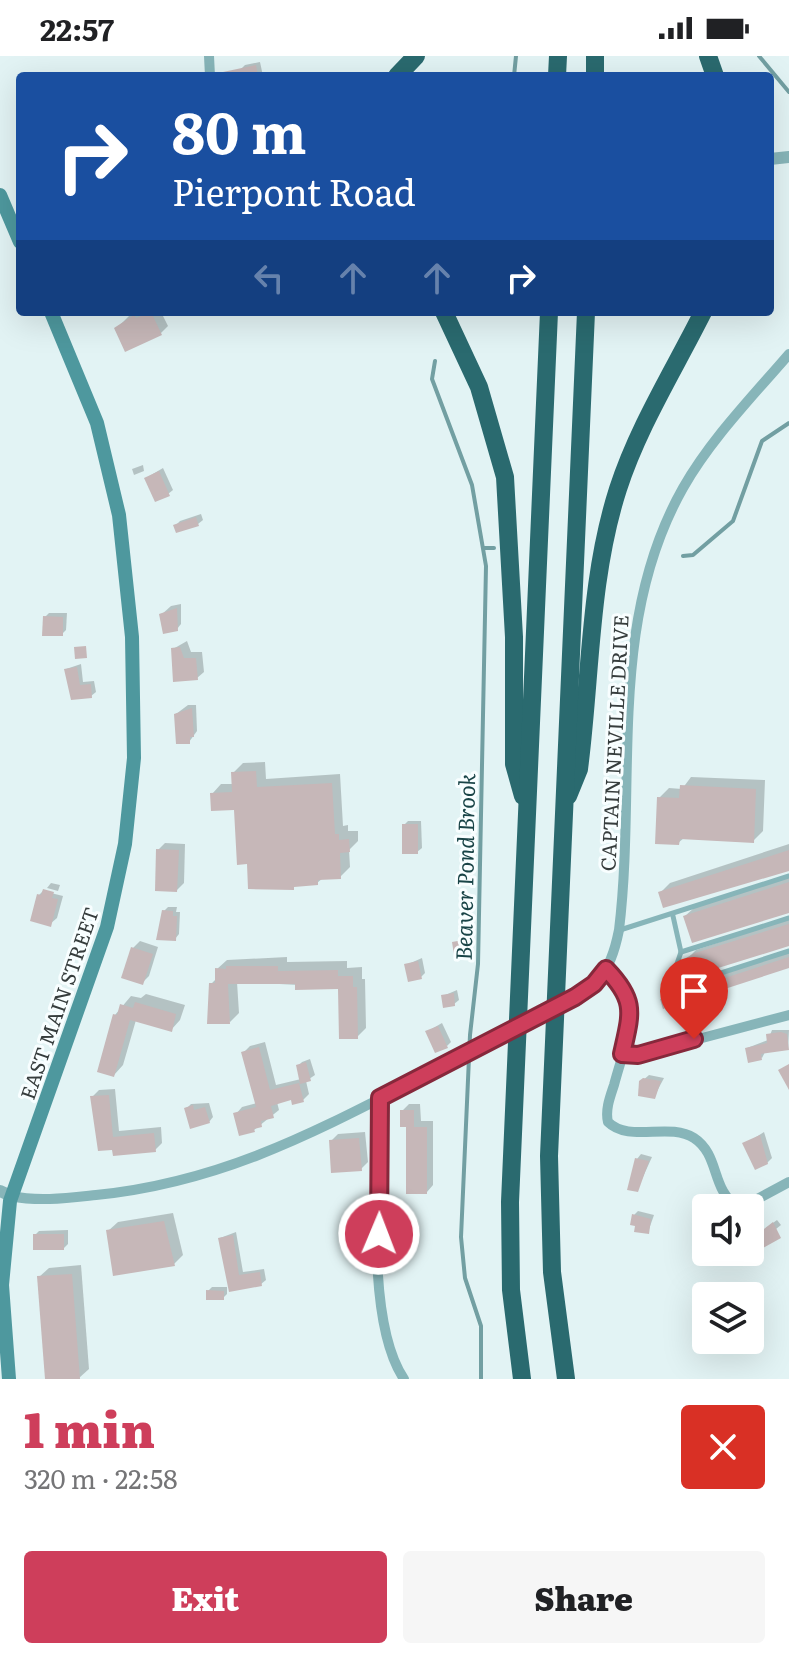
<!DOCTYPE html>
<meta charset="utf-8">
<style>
body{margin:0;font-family:Literata,serif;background:#f6f6f6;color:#202124;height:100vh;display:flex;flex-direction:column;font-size:30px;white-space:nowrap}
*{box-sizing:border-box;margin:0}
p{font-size:26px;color:#757577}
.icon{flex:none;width:44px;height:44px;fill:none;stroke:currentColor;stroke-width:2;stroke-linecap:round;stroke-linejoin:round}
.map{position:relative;height:1323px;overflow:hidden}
.side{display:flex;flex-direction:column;background:#fff;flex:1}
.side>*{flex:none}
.hud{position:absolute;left:16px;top:16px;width:758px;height:244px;border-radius:8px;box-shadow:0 8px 32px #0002;background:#1a4fa0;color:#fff;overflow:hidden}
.tools{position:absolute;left:692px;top:1138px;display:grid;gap:16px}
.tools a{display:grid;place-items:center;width:72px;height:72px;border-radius:8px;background:#fff;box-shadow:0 8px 32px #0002;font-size:40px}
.pin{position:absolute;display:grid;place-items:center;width:68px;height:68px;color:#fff;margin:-82px -34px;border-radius:50% 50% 50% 0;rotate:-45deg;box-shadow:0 0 8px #0007}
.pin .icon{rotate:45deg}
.me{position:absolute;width:88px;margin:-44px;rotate:1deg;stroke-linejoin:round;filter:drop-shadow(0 0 6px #0008)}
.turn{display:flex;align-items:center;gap:28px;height:168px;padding:0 24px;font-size:36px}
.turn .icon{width:104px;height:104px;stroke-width:2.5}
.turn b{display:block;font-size:56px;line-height:68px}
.lanes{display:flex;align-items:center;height:76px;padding:0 24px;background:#0003;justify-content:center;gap:40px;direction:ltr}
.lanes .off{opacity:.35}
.round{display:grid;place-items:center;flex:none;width:84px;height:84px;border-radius:8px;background:#f6f6f6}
.headline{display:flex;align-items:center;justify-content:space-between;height:136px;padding:0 24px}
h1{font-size:48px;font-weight:800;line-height:60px;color:#ce3e5b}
.action{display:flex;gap:16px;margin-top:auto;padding:16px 24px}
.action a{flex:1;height:92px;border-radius:8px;background:#ce3e5b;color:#fff;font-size:32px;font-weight:800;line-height:92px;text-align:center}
.action a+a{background:#f6f6f6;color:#202124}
.status{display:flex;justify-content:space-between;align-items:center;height:56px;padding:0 40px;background:#fff;direction:ltr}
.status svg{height:22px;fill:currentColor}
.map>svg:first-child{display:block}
</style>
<div class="status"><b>22:57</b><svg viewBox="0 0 49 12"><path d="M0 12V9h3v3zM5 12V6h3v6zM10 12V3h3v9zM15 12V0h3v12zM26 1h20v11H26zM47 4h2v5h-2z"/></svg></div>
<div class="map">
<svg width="789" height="1323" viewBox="0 0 789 1323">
<rect width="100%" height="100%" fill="#e2f3f4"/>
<g fill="#0003">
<polygon points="260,6 263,20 242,20 241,13 245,9"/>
<polygon points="139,256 161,256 168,270 161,277 116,273 130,259"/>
<polygon points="143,409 144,415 134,419 132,413"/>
<polygon points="163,412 173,434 168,438 146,422"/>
<polygon points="201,458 203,464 198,468 178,475 176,469 180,465"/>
<polygon points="181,548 181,568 177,573 161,559 171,550"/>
<polygon points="49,557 67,557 66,574 62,578 45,561"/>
<polygon points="187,585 191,596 202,596 204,616 197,622 173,593"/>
<polygon points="81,608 83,626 94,625 96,636 91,640 71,623 66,613"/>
<polygon points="188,649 196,649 197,675 189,686 176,658"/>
<polygon points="265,706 266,723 340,718 343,770 348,769 348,775 358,775 358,785 349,794 350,811 340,821 323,822 317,827 249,806 236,752 212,738 221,728 234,728 233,717 243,707"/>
<polygon points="691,721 765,724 763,775 753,785 684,782 678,787 659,742 669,732 682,733"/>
<polygon points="408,765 421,765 422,792 417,796 404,769"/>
<polygon points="165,787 185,788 184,827 177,834 158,794"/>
<polygon points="789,788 789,813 660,837 670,827"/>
<polygon points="789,821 789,855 685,860 695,851"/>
<polygon points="51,827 60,829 58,835 47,832"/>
<polygon points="43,835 63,840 57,862 50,868 39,839"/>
<polygon points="168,851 177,851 176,856 180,856 179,878 175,883 164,855"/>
<polygon points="789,863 789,888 686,904 696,894"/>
<polygon points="140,885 158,891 149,920 142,927 133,892"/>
<polygon points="789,896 789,910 662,944 672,934"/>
<polygon points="287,901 287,906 347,905 347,912 362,911 362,923 365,923 366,972 357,981 340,931 237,926 239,957 230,966 211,928 217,922 217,913 227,904"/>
<polygon points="422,902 425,917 421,921 406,909"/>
<polygon points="457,934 459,944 454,948 443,940"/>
<polygon points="146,938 185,949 180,964 171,974 136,964 123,1009 114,1019 115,959 131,940 141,942"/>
<polygon points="442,967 451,986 447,990 428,975"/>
<polygon points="772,974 789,974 788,993 765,996 762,1002 747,992 768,984"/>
<polygon points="265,986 276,1029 301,1023 298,1010 302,1006 310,1003 315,1019 306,1025 309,1038 303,1044 292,1042 277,1046 279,1054 254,1074 236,1058 242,1051 257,1047 243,997 250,990"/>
<polygon points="649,1019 664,1022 654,1041 641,1026"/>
<polygon points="115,1033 119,1075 161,1071 162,1087 155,1094 114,1097 92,1041 99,1034"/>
<polygon points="209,1047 213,1061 209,1066 187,1052 191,1048"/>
<polygon points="409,1048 420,1048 421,1065 433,1065 433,1129 427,1136 402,1055"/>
<polygon points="365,1076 368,1106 361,1113 331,1085 338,1078"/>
<polygon points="764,1076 772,1102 767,1107 745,1088"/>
<polygon points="641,1098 652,1101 637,1134 637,1103"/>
<polygon points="638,1155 654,1159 648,1176 638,1168 634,1159"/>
<polygon points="173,1157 183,1199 174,1208 108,1175 118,1166"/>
<polygon points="777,1164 781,1169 776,1173 766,1172"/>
<polygon points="68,1174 68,1188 64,1192 35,1179 39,1175"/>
<polygon points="236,1176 243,1216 264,1213 266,1224 261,1228 231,1234 220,1182"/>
<polygon points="81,1209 89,1313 79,1322 47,1323 39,1221 49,1212"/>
<polygon points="212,1231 227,1231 227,1238 223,1242 208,1235"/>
</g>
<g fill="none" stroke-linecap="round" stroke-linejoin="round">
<g stroke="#729fa2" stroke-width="4">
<polyline points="759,0 789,36"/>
<polyline points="514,20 516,0"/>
<polyline points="435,305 432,323 472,429 486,510 478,908 470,979 461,1181 465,1222 481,1270 481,1323"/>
<polyline points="484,492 494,492"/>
<polyline points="683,500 693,499 733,465 762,385 789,367"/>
</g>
</g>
<g fill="#c6b7b8">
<polygon points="256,9 258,20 223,20 223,16"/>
<polygon points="151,256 162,279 125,296 114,272 134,259 136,262"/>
<polygon points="159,415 170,440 155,446 144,422"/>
<polygon points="196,461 199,470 176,477 173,469"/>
<polygon points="177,552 178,575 163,578 159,558"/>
<polygon points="43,560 63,561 63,580 42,580"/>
<polygon points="86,590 87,602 75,603 74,591"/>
<polygon points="180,591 184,602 196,602 198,624 173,626 171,592"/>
<polygon points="77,611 80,629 91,628 92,642 71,644 64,613"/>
<polygon points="192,652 194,681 190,681 190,688 176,688 174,658"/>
<polygon points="256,715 257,731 332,727 335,778 339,778 339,784 349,783 350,796 340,797 341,823 318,824 318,829 294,831 294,834 248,833 247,808 237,809 234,754 211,755 210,737 232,736 231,716"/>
<polygon points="680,729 756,733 754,787 680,783 679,789 655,788 657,741 679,742"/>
<rect x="402" y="768" width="16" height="30"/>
<polygon points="156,793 179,794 177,836 155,835"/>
<polygon points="789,794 789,815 663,852 658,836"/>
<polygon points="789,826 789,857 692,887 683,860"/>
<polygon points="43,833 54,836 52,842 58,843 51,871 30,865 37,838 41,839"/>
<polygon points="162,854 173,855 173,860 177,860 176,885 156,884"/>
<polygon points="789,868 789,890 686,922 684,903 695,897"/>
<polygon points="463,884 465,897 454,899 452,886"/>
<polygon points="131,891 153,898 143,929 121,922"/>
<polygon points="789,901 789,912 663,953 660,943"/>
<polygon points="418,905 422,923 408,926 404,908"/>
<polygon points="226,910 278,910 278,915 338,914 338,920 353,920 353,931 357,931 358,983 339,983 338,933 295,934 295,928 228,928 230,968 207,968 209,927 215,927 215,912 226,913"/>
<polygon points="454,937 455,950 443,952 441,939"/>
<polygon points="135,946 176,958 172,976 130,964 114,1021 97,1016 113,958 117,959 120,948 133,952"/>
<polygon points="438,970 448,992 435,997 425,975"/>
<polygon points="781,976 787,978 789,994 761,998 762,1004 748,1007 745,992 767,987 766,978"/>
<polygon points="259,991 270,1034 299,1027 304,1046 292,1049 291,1044 271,1050 274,1062 261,1065 262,1071 254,1073 255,1076 239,1080 233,1057 256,1051 241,996"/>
<polygon points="306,1006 311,1025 300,1028 296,1009"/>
<polygon points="789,1008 789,1034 778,1014"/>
<polygon points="643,1022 661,1025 655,1043 638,1040 639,1025"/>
<polygon points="109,1039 113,1081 154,1077 156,1096 113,1100 112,1094 98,1095 90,1040"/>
<polygon points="193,1049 194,1054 205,1051 210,1067 190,1073 184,1052"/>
<polygon points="400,1054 414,1054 414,1071 427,1071 427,1138 406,1138 406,1071 400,1071"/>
<polygon points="760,1079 768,1108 755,1114 742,1087"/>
<polygon points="359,1082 362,1115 331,1117 329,1084"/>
<polygon points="635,1102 649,1105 638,1136 627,1134"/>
<polygon points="632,1158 651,1163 649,1178 634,1176 635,1170 630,1169"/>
<polygon points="164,1165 175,1210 113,1220 106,1174"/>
<polygon points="773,1166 781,1182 763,1192 756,1179"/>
<rect x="33" y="1178" width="31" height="16"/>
<polygon points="233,1179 239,1219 260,1216 262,1230 229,1236 218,1182"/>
<polygon points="72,1218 80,1323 45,1323 37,1220"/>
<polygon points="206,1234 224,1235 224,1244 206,1244"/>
</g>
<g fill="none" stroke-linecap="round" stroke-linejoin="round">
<g stroke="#87b5b9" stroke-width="5">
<polyline points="673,860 681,896 789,862"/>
<polyline points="620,874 789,820"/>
<polyline points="681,896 668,934 789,895"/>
</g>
<g stroke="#87b5b9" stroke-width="10">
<polyline points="209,0 210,20"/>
<path d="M606 913C645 953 627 980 614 1029 610 1041 605 1054 608 1066 629 1087 669 1066 694 1082 720 1099 711 1134 737 1150L750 1147 789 1126"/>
<polyline points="622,998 638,999 789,959"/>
<path d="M380 1042C379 1116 364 1264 404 1323"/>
<path d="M11 1140C39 1146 68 1142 96 1139 235 1125 334 1065 456 1004 495 984 562 957 594 928 609 914 615 894 619 874 637 726 606 568 683 432 711 383 752 341 789 298"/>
</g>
<g stroke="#87b5b9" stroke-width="12">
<polyline points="770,103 789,101"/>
<polyline points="0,1135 11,1140"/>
</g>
<g stroke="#4e989e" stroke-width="14">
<polyline points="0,139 20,186"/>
<polyline points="9,1323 2,1229 10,1145 107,871 125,788 134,702 132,581 119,459 97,367 51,256"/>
</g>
<g stroke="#2a6a6f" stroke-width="18">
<polyline points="708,0 715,20"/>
<polyline points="397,20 416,0"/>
<polyline points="557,20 558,0"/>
<polyline points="595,20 595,0"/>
<polyline points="444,256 479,331 505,421 514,581 514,708 523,740"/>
<path d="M568 740 579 713C591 621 589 523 618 433 638 371 674 314 703 256"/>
<polyline points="522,1323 511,1234 510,1146 549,256"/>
<polyline points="566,1323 552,1216 549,1100 586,256"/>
</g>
</g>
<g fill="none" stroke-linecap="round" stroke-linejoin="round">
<g stroke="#86283b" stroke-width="20">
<path id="route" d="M379 1178 380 1042 575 941 594 928 606 913C637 945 631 957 622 998L638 999 694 983"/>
</g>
<use href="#route" stroke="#ce3e5b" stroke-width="14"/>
</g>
<g text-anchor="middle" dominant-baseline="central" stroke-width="6" stroke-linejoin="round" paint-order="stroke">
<g font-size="20" fill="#363d3d" stroke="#f8feff">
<text transform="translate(613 687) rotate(-87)">CAPTAIN NEVILLE DRIVE</text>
<text transform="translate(58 947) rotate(-71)">EAST MAIN STREET</text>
</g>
<g font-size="22" font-style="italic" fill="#194447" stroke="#f8feff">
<text transform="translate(464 811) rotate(-89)">Beaver Pond Brook</text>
</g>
</g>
</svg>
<div class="tools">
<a><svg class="icon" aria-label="sound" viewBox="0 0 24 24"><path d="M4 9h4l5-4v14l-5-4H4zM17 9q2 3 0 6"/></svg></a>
<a><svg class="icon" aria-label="layers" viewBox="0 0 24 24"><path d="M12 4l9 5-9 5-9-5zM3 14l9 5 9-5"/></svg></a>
</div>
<div class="pin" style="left:694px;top:983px;background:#d93025"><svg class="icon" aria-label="arrive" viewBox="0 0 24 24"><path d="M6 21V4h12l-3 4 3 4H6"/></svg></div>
<svg class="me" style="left:379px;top:1178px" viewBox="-20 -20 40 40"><circle r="17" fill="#ce3e5b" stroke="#fff" stroke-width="3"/><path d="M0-11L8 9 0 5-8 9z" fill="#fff"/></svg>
<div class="hud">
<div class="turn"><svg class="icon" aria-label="right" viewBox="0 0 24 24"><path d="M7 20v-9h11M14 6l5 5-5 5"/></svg><div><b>80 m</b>Pierpont Road</div></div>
<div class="lanes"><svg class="icon off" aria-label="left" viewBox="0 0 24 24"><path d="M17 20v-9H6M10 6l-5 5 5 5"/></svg><svg class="icon off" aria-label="ahead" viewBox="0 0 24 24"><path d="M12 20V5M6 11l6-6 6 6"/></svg><svg class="icon off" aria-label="ahead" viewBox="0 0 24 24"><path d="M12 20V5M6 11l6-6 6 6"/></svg><svg class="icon" aria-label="right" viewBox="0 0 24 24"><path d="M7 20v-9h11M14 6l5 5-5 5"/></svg></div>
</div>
</div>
<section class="side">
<div class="headline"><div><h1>1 min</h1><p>320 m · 22:58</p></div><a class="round" style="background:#d93025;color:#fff"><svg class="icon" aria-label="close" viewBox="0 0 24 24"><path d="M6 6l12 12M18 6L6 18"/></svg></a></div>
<div class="action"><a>Exit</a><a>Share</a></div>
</section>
